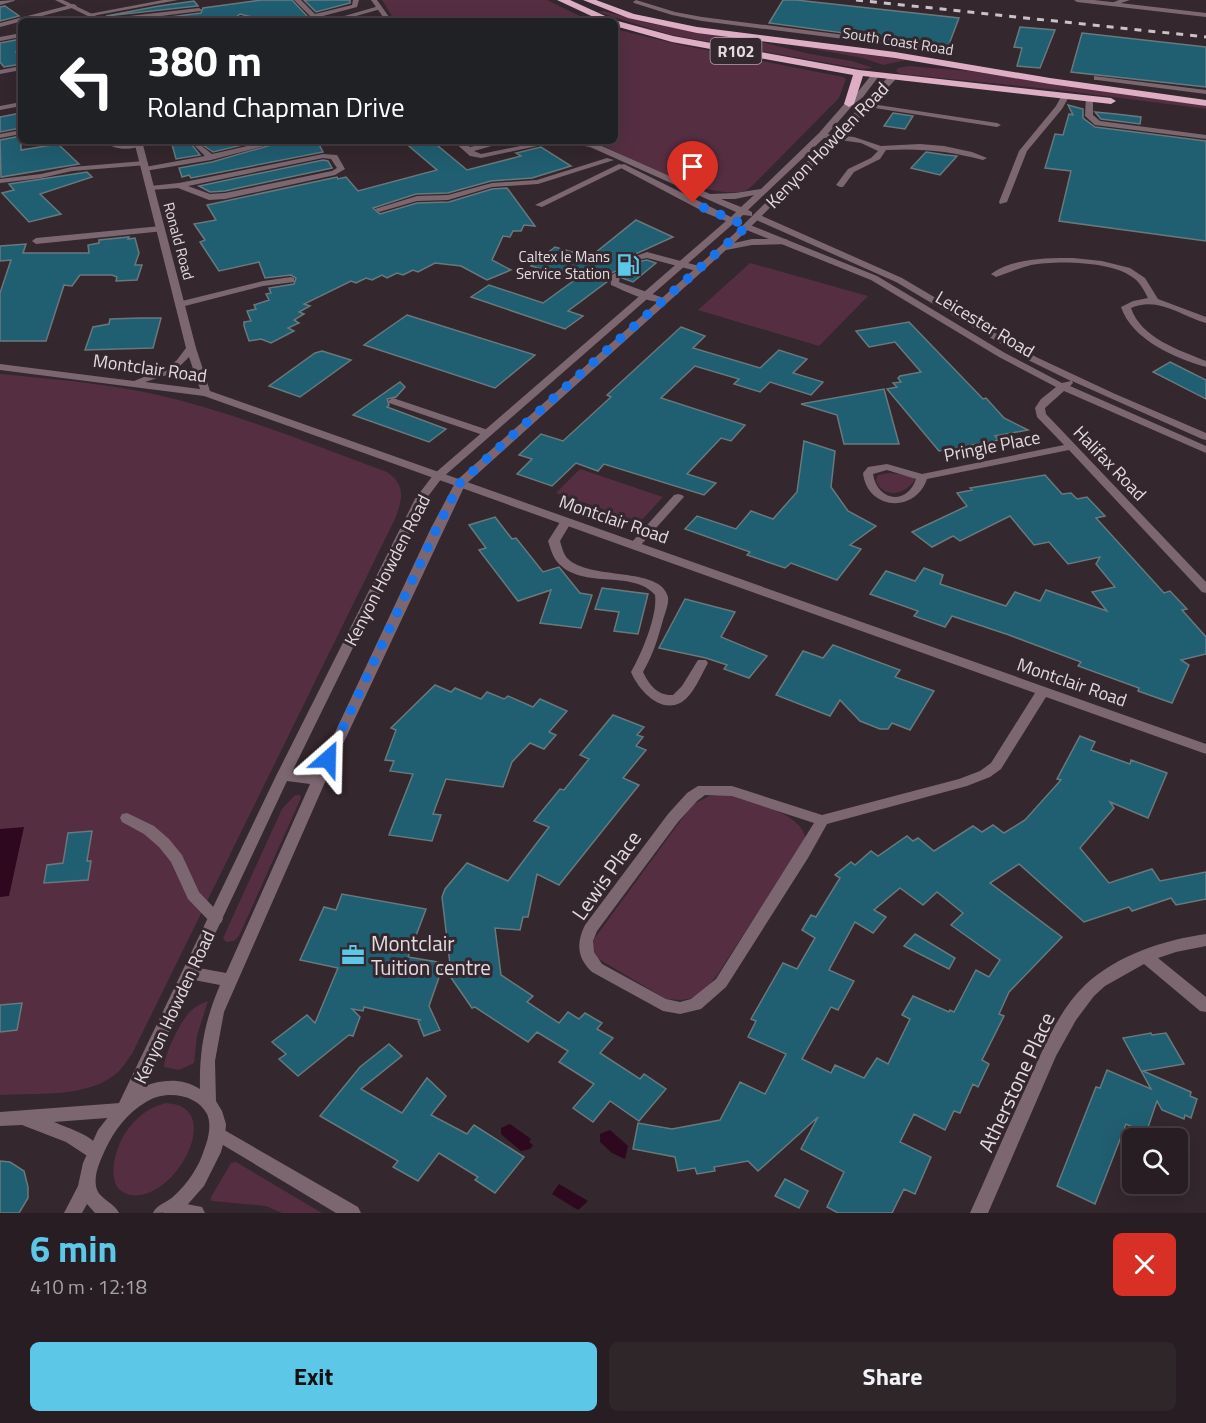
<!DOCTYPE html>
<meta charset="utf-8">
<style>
body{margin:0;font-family:"Titillium Web",sans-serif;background:#2f262a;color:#f1f3f6;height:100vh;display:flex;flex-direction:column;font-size:22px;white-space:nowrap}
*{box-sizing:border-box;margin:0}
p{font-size:20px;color:#a4a2a5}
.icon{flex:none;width:33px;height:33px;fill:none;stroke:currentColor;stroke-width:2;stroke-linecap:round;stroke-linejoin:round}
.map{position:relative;height:1213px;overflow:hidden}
.panel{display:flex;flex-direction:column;background:#271d22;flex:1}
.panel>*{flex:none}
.top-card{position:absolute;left:18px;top:18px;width:600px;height:126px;border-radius:9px;box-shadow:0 6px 24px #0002,0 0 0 2px #433b40;background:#202124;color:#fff;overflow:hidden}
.tools{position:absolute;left:1122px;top:1128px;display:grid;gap:12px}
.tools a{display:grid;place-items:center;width:66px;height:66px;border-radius:9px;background:#271d22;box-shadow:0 6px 24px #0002,0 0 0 2px #433b40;font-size:30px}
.pin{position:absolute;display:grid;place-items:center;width:51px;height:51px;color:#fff;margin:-62px -26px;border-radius:50% 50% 50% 0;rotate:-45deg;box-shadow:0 0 6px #0007}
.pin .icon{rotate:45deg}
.me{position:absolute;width:66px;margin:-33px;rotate:25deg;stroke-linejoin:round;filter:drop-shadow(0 0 4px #0008)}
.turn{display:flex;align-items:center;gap:21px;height:126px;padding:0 30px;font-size:27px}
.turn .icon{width:78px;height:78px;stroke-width:2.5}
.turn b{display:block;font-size:42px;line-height:51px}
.round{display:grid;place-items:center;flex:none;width:63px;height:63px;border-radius:9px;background:#2f262a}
.summary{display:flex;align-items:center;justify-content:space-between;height:102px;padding:0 30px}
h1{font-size:36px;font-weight:700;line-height:45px;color:#5dc7e8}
.cta{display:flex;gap:12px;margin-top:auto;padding:12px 30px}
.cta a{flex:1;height:69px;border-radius:9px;background:#5dc7e8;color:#111;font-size:24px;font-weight:700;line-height:69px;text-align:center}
.cta a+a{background:#2f262a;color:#f1f3f6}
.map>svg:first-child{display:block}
</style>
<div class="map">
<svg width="1206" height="1213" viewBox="0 0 1206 1213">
<rect width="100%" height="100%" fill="#34272d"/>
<g fill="#552e42">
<polygon points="382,0 547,0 590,21 395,21"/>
<polygon points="604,11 647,23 753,40 810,54 852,61 873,68 862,69 671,35 598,12"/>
<path d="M615 29 681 45 843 77 846 79 839 98 755 183C752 186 748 190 744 191 709 201 626 156 593 141H615Z"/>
<polygon points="791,45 907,60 883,65 863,58"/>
<polygon points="908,66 969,71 1206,106 1206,109 1059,90 901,74 896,71 898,68"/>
<polygon points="750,263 868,296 819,346 698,310"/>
<path d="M0 374C51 379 104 383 154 394 234 412 311 444 387 472 407 486 402 500 395 519L132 1054C127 1060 123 1068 117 1073 88 1098 37 1093 0 1095Z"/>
<polygon points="580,469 663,497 640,522 556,493"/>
<path d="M889 473 912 476 915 480C905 494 885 500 876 481L878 475Z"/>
<path d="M722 794C743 797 805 814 805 839L718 974 705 990 693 998 681 1000 666 999 597 958 592 946 594 939 692 805 709 796Z"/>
<polygon points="295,795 300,795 301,798 239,936 234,941 226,942 223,938 282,809"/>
<path d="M208 1001 197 1036 194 1063 179 1070 164 1067C164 1055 180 1023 188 1014 194 1007 200 1004 208 1001Z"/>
<path d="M166 1103C172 1104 179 1104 184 1108 214 1128 170 1201 131 1195 101 1190 116 1143 129 1128 139 1115 150 1107 166 1103Z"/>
<polygon points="236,1162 322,1213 282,1213 266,1206 211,1201 211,1197 231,1163"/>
</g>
<g fill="#2e081e">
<polygon points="24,827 9,896 0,897 0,829"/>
<polygon points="510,1124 531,1139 529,1142 533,1145 530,1149 521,1151 501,1134 501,1128"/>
<polygon points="610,1130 628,1146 625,1159 612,1153 600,1142 600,1134"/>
<polygon points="559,1184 588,1201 578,1210 552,1194"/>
</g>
<g fill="#205e71" stroke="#68797e" stroke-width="1.5" fill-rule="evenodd">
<polygon points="262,0 292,0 308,17 292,21 268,21 240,14 235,18 237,21 139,21 201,13 203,8"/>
<polygon points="304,0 350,0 350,3 316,12"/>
<polygon points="783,0 796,0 959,18 948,47 769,23"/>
<polygon points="194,1 198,6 106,16 159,6"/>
<polygon points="5,6 19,16 0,21 0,7"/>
<polygon points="1020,27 1055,30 1040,68 1017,66 1022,48 1014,47"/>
<polygon points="1082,33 1206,47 1206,87 1071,72"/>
<polygon points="21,39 21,51 16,52 21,58 21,64 4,67 0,62 0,43"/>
<polygon points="1068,105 1083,109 1083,118 1095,127 1206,141 1206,241 1059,221 1071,171 1045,168 1055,134 1063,135 1069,114 1073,115"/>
<polygon points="1095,112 1116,114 1141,117 1140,124 1101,119"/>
<polygon points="21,113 21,128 0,132 0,117"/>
<polygon points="893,113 913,116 905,129 884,126"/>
<polygon points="21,136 21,150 58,144 79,164 1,177 0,140"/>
<polygon points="171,141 197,141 192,145 200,155 176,159"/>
<polygon points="197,141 259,141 213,152"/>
<polygon points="285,141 317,141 323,152 191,178 189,175 182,177 179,168 212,162"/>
<polygon points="403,141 432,141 467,170 521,156 516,153 541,147 571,166 532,178 491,181 448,193 416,194 373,208 380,214 417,203 449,202 492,189 507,188 535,226 524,225 521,231 513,231 510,237 503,236 492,260 511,270 487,280 461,266 435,263 418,272 413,270 403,275 397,273 387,278 382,275 372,280 366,278 356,283 351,281 304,304 310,306 299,312 304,314 294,320 299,323 288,328 294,331 271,343 261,339 249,341 244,326 244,322 251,321 247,311 256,309 254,305 269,300 266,294 271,293 269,288 294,284 296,278 291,275 265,278 259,262 219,271 200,242 205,240 194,224 216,220 207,205 337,177 338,179 346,177 358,191 437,170"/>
<polygon points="926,152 946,155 957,156 940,175 911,168"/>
<polygon points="323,160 328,161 332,168 225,191 210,192 199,186"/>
<polygon points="87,172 92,177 40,194 61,214 29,222 2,193 14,190 9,184"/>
<polygon points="636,220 673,237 631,256 636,262 647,260 656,263 633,282 622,278 622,275 616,271 609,274 608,281 568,311 583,316 565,329 471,297 489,285 543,303 576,279 531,266 555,247 590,257"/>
<polygon points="129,237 128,239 135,238 139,253 135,265 142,265 137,280 116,281 117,277 112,275 80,275 72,286 64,285 46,341 0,341 0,293 11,260 0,261 0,246 26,244 23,253 89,253 88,245 99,243 99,240"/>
<polygon points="407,315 535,355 495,388 364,345"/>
<polygon points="140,318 161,318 153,348 85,350 93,327 109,324 110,319"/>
<polygon points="909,322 983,399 986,398 1004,418 1028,430 995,436 999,440 939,451 887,389 897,387 893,383 901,382 898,378 900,376 921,372 895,342 869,347 856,331"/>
<polygon points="681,327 705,336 693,348 760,368 779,350 807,359 793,373 823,382 811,395 770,382 760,392 734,384 739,379 695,366 661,398 745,425 731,441 721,438 687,474 716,483 704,495 604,464 598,471 576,463 552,486 517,474 532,459 519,455 541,434 563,441 611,397 607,395"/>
<polygon points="322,351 351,360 300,397 269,386 315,353"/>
<polygon points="1170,362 1206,380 1206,399 1153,372"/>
<polygon points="400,382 405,387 396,397 387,399 389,405 387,407 446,429 429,442 353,415"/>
<polygon points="884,389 899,444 844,444 837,415 801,404"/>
<polygon points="804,441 835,451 831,487 848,511 876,526 850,545 861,549 837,580 791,563 785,568 747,555 750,552 685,529 697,516 736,529 751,511 773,519 797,492"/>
<polygon points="1045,475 1062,494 1071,493 1077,499 1087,497 1105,516 1096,518 1164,593 1170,591 1187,609 1182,610 1206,637 1206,654 1181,660 1189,665 1172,703 1138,691 1139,688 1078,666 1081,662 1009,635 952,616 945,627 914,616 918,611 870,594 886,571 915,581 924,568 943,575 940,584 1006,606 1015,592 1040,601 1046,590 1107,611 1092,592 1115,587 1096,564 1100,557 1068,564 1049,542 1034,545 1010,516 960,541 953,536 932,547 912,532 967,506 957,493 972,490 970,488"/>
<polygon points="495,517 512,539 516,538 543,572 559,567 580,593 592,595 581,628 540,623 551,590 518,601 479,550 486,548 469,525"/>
<polygon points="602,588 648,594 638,634 614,631 619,612 595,609"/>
<polygon points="685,599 735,612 721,637 767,656 749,678 724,669 727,665 706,658 659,648"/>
<polygon points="833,645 900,670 895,677 934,691 910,730 892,723 888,729 880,729 860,721 840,700 830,716 776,695 803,651 823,658"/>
<polygon points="435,685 451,692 455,688 481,699 487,692 504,699 508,696 533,707 540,699 567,711 549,732 556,735 544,749 530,743 512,762 503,787 446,779 433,814 441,815 432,841 389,835 413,774 390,771 394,761 385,760 396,730 391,728"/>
<polygon points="613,715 644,727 637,735 643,737 636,746 646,750 623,778 639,785 559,885 537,874 528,917 523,917 520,930 495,928 501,975 533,996 527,1002 559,1023 568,1012 579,1019 585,1013 602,1023 597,1029 613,1038 600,1053 640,1079 644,1074 666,1089 639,1121 610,1101 593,1122 573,1108 594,1084 559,1062 568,1051 537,1032 528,1042 475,1007 472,1008 443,966 429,1006 440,1030 424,1036 418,1021 420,1020 364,1007 363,1011 352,1009 360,1017 353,1036 349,1035 298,1076 279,1059 286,1054 272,1042 307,1015 315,1023 338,968 300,960 324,907 336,910 342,894 426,909 408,957 450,964 442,897 445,889 467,863 508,881 549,827 534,821 560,789 564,790 589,759 580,755"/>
<path d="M1080 736 1095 742 1091 750 1130 764 1131 760 1167 773 1148 818 1110 802 1114 808 1080 848 1109 883 1152 869 1160 881 1206 872V899L1176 905 1171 898 1132 911 1129 907 1084 922 1019 864 990 883 1062 937 1009 992 999 1014 1004 1016 982 1060 989 1064 978 1087 973 1084 960 1113 954 1111 945 1130 914 1114 900 1142 931 1157 915 1194 904 1189 892 1213H838L827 1207 844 1172 801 1149 818 1117 758 1171 748 1161 714 1167 715 1171 697 1174 695 1168 678 1171 675 1157 633 1149 638 1123 672 1129 720 1120 740 1082 765 1094 786 1054 748 1037 756 1021 751 1019 783 963 797 969 815 938 802 930 811 915 816 917 840 878 835 875 851 862 855 865 871 851 878 856 907 836 913 841 918 838 934 851 973 826 982 832 993 825 1004 833 1025 820 1061 780 1057 779ZM900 888 923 905 937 892 963 913 951 925 1000 960 989 977 976 970 954 1012 950 1010 949 1012 913 996 902 1015 910 1019 888 1064 877 1058 864 1078 835 1065 831 1073 802 1059 831 1007 838 1010 854 981 829 970 855 922 873 933 886 917 874 910Z"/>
<polygon points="92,831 87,861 91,861 88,880 44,883 47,865 63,863 68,833"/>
<polygon points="915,934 955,958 949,969 904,946"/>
<polygon points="22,1003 17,1030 0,1032 0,1005"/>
<polygon points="1151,1033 1152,1035 1166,1033 1184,1064 1143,1071 1191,1092 1190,1096 1197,1099 1191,1118 1185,1115 1184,1119 1162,1110 1157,1101 1146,1133 1126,1124 1095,1204 1057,1186 1096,1087 1100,1088 1107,1070 1151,1089 1123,1038"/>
<polygon points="389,1044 402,1056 361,1089 402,1113 427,1078 446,1096 431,1115 467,1134 474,1125 524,1157 495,1193 475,1180 478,1177 439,1153 418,1181 393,1167 398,1161 320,1116 360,1067"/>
<polygon points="0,1161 10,1162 24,1171 28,1187 28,1198 19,1213 0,1213"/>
<polygon points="785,1179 808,1191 799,1208 775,1196"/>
</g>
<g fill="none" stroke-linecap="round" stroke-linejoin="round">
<g fill="#7c6771" fill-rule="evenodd">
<polygon points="15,0 14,1 0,5 0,1"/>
<polygon points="163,0 178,0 92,16 89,14"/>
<polygon points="294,0 301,0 315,14 352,5 353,0 359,0 357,7 319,17 322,21 315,21"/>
<polygon points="636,0 675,12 702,17 946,48 950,50 946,52 702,21 672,15 634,3 633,2"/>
<polygon points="1119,0 1130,0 1112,6 1109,4"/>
<polygon points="74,4 77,6 76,7 0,27 0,23"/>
<polygon points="199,8 202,10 201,11 121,21 100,21 103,19"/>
<polygon points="240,16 266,21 238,19 237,18"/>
<polygon points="21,33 21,37 0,41 0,37"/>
<polygon points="1094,76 1206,90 1206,94 1097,80 1094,80"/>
<polygon points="1063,93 1070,95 1062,109 1027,151 1007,202 1000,204 999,202 1019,151 1056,106"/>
<polygon points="1086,96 1093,98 1093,115 1100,121 1206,135 1206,139 1095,125 1085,116"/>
<polygon points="21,102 21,106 0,110 0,106"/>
<polygon points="865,103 997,123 1001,125 997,127 868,107 865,107"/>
<path d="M819 133 854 137 881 146 920 144 944 146 972 152 987 158 983 160C950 151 920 148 886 150L880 159 854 172 843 187H840L836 185 848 169 871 158 878 151 861 143 819 137Z"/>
<path d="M103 141C109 141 113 143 118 144 127 145 135 141 143 145 131 151 113 150 103 141Z"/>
<polygon points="269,141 283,141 211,160 145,171 141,169 145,167 205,156 194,145 198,143 212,154"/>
<polygon points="453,141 462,141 470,147 496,141 502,143 474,151 481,154 545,141 561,141 481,158 470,156"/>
<path d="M323 154 337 155 345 169 335 175 225 199 209 200 178 188 150 190 146 188 150 186 179 183ZM323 158 331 159 337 168 332 171 225 193 210 194 188 186Z"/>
<polygon points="144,161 148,163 147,165 72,171 41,178 0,183 0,179 41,174 72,167"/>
<polygon points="619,164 626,166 542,207 535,205"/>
<polygon points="161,226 165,229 164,231 36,244 32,241 36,238"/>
<polygon points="647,252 703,267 704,269 700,272 647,258 637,260 633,257"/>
<path d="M1073 258 1102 261 1130 268 1145 278 1158 299 1206 317V323C1181 316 1158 296 1131 308 1141 338 1179 350 1206 361V367C1175 358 1132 340 1121 307L1133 301 1148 298C1145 292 1141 284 1135 279 1115 261 1057 260 1031 265 1019 268 1008 273 996 277L991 274C1013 258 1047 258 1073 258Z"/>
<path d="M615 273 620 276 619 282 669 300 667 302C650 304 627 292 611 285L610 276Z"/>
<polygon points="291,277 294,278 294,282 263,286 181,307 176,304 178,302 263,281"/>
<polygon points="393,398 491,431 492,433 487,436 483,435 389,403 388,401"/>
<polygon points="678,494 682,495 684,497 682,499 639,547 631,547 629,545 631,543 674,495"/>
<path d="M566 518 572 521 560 541C562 547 563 553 567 558 589 581 661 566 668 597 669 604 665 613 663 620 658 638 653 655 643 672 649 685 658 696 673 695L682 686 698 660H706L708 663C701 675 694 694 682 702 660 715 638 689 631 672 641 655 658 615 655 595 633 568 578 592 555 559 552 554 550 547 548 541L562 519Z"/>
<polygon points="127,813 154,826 169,839 182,855 199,892 221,915 223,919 221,923 216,925 211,923 188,899 171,862 159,847 144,834 122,822 120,818 122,814"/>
</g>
<g fill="#7c6771" fill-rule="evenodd">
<polygon points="55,0 63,0 107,21 98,21"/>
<polygon points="1074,0 1094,0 1206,13 1206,17 1077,2"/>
<polygon points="379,6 381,7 381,9 338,21 327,21"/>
<polygon points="21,66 21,70 0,74 0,70"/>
<polygon points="21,130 21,134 0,138 0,134"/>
<path d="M134 141H142L196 348 210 391 1206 744V754L1046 697 1001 769 990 777 967 786 827 824 808 858 726 987 701 1009 680 1014 663 1011 592 972C577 958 576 943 585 925L668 814 687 793 698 786H732L822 815 959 779 980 771 991 763 1035 693 204 396 0 370V364L134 381 166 368 177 360 186 348ZM189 357 200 389 145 382 173 373ZM705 795 732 796 814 823 716 979 691 999 680 1002 666 999 602 964 594 952 593 941 597 931 678 822 697 801Z"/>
<polygon points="607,158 614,160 538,184 492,187 448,200 417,201 379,212 375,209 417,196 448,195 492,183 537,180"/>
<path d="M754 215H760L902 278 1036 357 1113 393 1206 433V440L1202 439 1072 381 1073 383 1070 386 1206 446V453L1064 391 1045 408 1046 414 1206 582V593L1202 592 1069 450 927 479C915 514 867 510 863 473L868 467 887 464 922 474 1064 445 1037 417 1035 408 1041 399 1056 387 999 357 871 280 744 229V225H750L877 276 1005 353 1062 383 1071 381 1030 361 896 282 754 219ZM887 470 916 479C907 506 877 501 873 474Z"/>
<path d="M1206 934V946L1176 952 1158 958 1206 997V1012L1200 1011 1144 964 1105 986 1094 996 1076 1020 1056 1056 988 1213H970C989 1171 1007 1129 1026 1087 1042 1052 1057 1012 1085 985 1117 955 1164 940 1206 934Z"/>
<path d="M120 1103 126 1105 128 1110 126 1115 120 1117 54 1122C70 1129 96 1136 103 1153L101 1158 95 1161 66 1142 22 1125 0 1126V1112Z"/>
<polygon points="219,1127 358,1207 361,1213 336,1213 213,1139 211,1134 213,1129"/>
<polygon points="171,1201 202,1207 205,1213 164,1213 162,1209 165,1203"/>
</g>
<g fill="#7c6771" fill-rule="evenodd">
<polygon points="371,0 377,0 392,21 386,21"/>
<path d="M872 74 879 76 863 97 852 106 825 137 748 210 752 212V216L743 215 738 220 742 223 741 225 733 224 442 478 426 499 292 772 315 775 431 528 456 481 735 233 824 145 889 76H895V80L830 149 734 243 752 239H786L790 242 789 244 752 245 726 250 465 485 326 780 224 1012 215 1061 216 1101 222 1111 226 1124 225 1137 221 1152 204 1186 181 1212 153 1213C157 1204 167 1203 174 1196 187 1184 199 1167 204 1150 208 1140 212 1125 207 1114 196 1093 164 1090 146 1102 127 1113 114 1131 105 1150 100 1161 94 1174 96 1186 98 1199 114 1202 119 1213H95L87 1204 82 1213H64L78 1186 83 1163 98 1130 119 1103 276 776 415 499 434 474 726 221 708 214 617 166 624 164 731 217 736 212 590 147 579 145V141L595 143 710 194 735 193 761 189 819 133 846 102 857 93ZM754 195 741 207 721 199H735ZM287 781 310 784 226 973 199 968ZM194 980 220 985C205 1020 199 1050 200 1089 182 1078 162 1079 143 1087Z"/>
</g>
<g fill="#ddaec4" fill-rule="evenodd">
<polygon points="557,0 570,0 614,20 673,36 859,70 1111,98 1116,101 1111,104 863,76 854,104 849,107 844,104 853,75 672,42 615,26 615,21 602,21"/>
<polygon points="583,0 596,0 634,14 697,27 895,52 1050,78 1206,100 1206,106 1050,84 895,58 697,33 628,18"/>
</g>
<polyline stroke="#cbc2c7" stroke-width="3" stroke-dasharray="7 7" stroke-linecap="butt" points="856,0 1206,37"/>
</g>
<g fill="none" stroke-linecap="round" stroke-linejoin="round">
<polyline stroke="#1a73e8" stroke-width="10" stroke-dasharray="0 18" points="328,759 437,528 460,483 577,377 747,226 693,203"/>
</g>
<defs>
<g id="fuel-bare" transform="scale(1.8)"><path d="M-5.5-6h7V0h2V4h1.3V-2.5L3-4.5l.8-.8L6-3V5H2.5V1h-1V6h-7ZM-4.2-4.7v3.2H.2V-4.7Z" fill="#5dc7e8" stroke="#34272d" stroke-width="2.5" paint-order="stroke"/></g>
<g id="office-bare" transform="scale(1.8)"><path d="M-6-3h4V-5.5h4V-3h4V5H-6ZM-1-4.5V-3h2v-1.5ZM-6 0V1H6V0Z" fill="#5dc7e8" stroke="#34272d" stroke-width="2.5" paint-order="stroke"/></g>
</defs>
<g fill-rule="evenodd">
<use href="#fuel-bare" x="628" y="265"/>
<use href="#office-bare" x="353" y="955"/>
</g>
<g text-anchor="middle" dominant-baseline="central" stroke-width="6" stroke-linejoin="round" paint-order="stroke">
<g font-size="15" fill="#e3dbdf" stroke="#34272d">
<text transform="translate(898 41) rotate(9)">South Coast Road</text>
<text transform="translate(179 241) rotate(75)">Ronald Road</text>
</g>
<g font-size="15" fill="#e3dbdf" stroke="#34272d" text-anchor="end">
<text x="610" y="256">Caltex le Mans<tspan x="610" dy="17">Service Station</tspan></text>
</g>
<rect fill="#34272d" stroke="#aea5aa" stroke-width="1.5" x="710.5" y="38" width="51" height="26" rx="4.5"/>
<g font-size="16" font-weight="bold" fill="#e3dbdf">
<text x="736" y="51">R102</text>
</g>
<g font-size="18" fill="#e3dbdf" stroke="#34272d">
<text transform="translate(827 145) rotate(-46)">Kenyon Howden Road</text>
<text transform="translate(985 324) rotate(31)">Leicester Road</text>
<text transform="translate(150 368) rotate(8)">Montclair Road</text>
<text transform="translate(992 446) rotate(-11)">Pringle Place</text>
<text transform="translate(1110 463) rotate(46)">Halifax Road</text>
<text transform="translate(614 519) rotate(19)">Montclair Road</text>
<text transform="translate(387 570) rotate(-63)">Kenyon Howden Road</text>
<text transform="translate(1072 682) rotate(19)">Montclair Road</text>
<text transform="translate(174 1007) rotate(-65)">Kenyon Howden Road</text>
</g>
<g font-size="21" fill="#e3dbdf" stroke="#34272d">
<text transform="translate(606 875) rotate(-55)">Lewis Place</text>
<text transform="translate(1016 1082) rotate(-65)">Atherstone Place</text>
</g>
<g font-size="21" fill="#e3dbdf" stroke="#34272d" text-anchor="start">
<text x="371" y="943">Montclair<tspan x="371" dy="24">Tuition centre</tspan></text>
</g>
</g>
</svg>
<div class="tools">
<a><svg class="icon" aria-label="search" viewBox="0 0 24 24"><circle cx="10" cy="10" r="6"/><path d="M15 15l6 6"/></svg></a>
</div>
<div class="pin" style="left:693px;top:203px;background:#d93025"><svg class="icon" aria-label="arrive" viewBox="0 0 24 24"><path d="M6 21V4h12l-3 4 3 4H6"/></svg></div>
<svg class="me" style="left:328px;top:759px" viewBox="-20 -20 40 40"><path d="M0-17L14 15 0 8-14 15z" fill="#1a73e8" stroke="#fff" stroke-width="4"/></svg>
<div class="top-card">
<div class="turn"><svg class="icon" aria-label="left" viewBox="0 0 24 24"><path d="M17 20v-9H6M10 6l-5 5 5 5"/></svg><div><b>380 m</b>Roland Chapman Drive</div></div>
</div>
</div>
<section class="panel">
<div class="summary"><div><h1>6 min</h1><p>410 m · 12:18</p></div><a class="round" style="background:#d93025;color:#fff"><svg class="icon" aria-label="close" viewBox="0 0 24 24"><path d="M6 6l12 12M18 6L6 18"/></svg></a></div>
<div class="cta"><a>Exit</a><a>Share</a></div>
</section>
